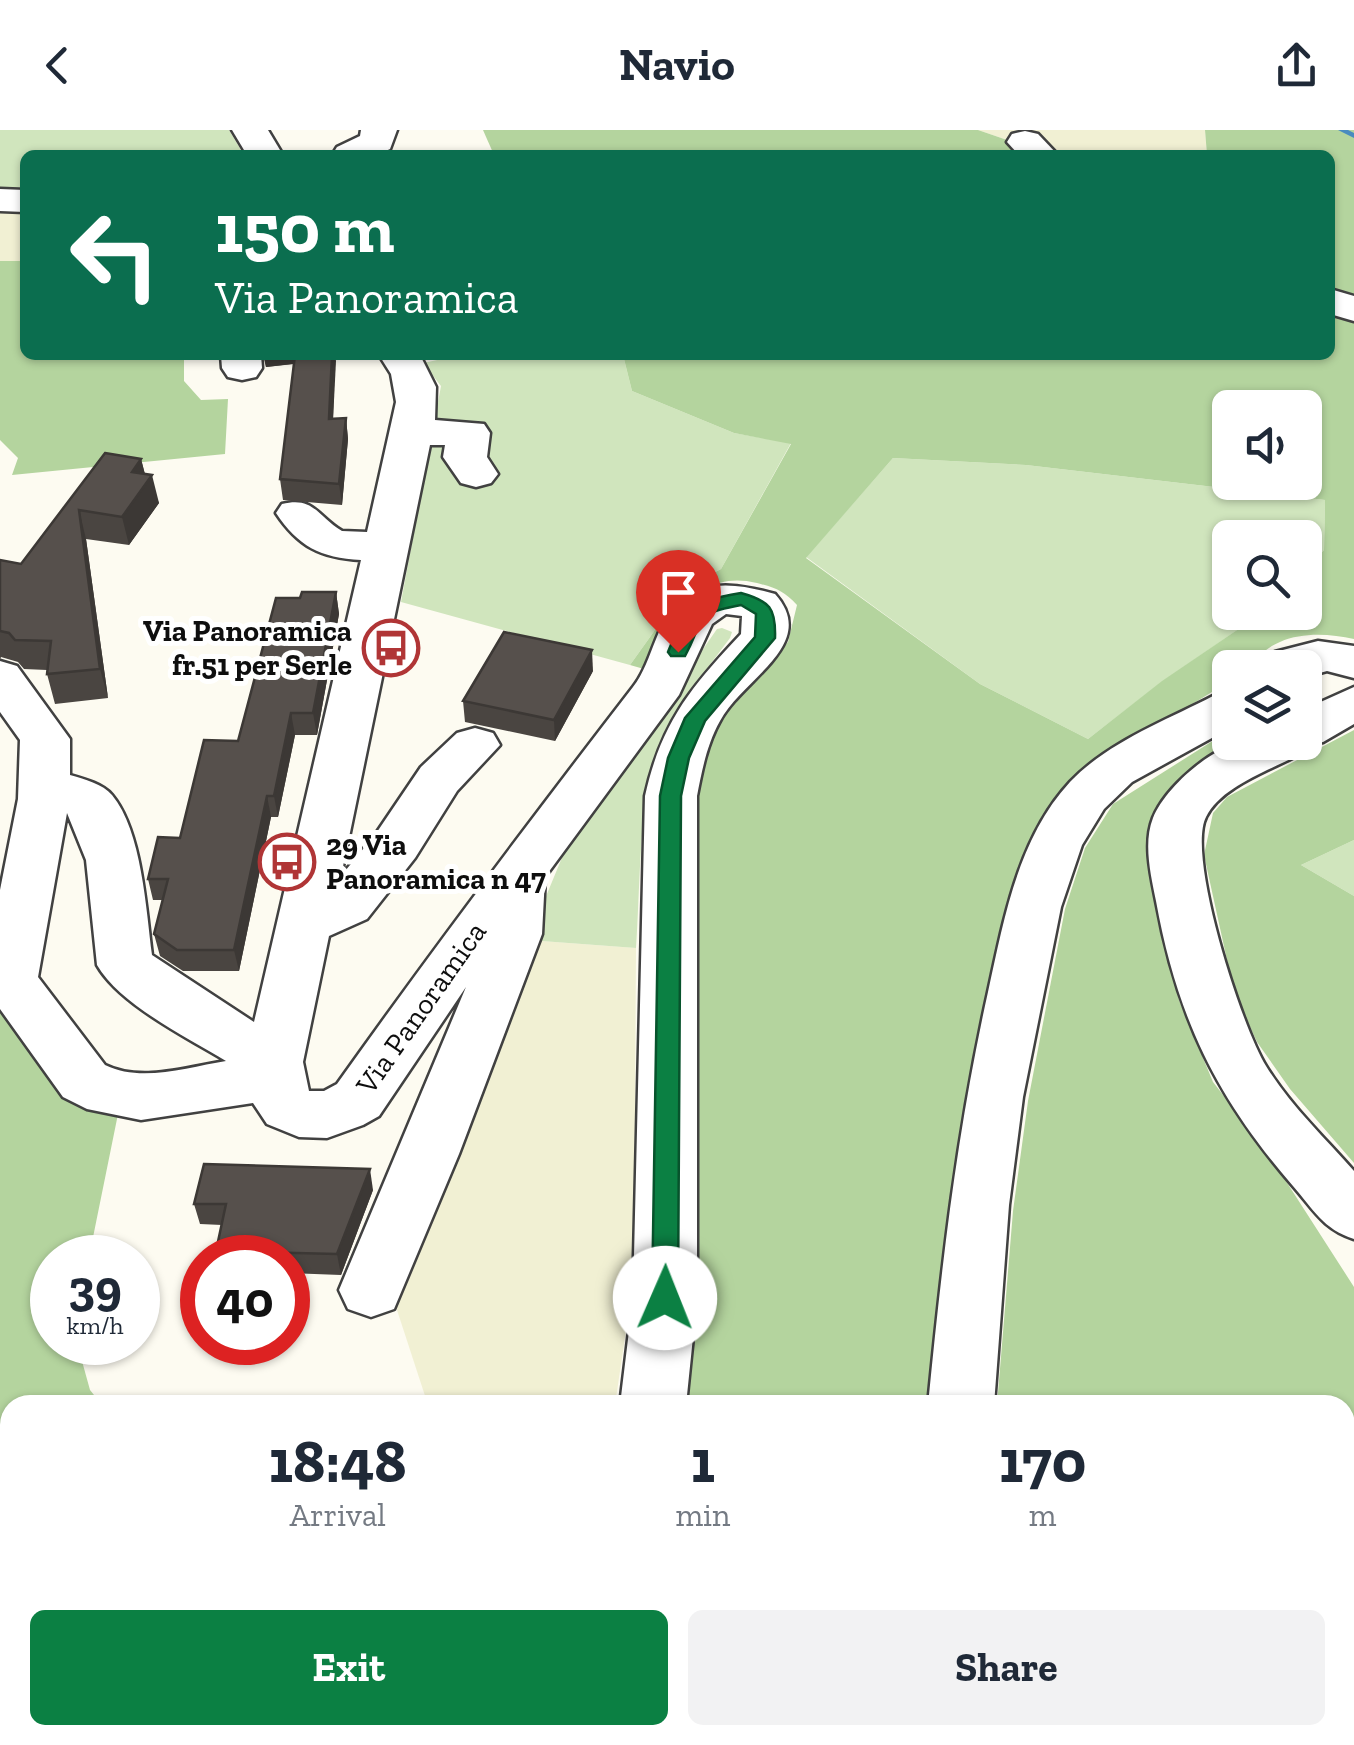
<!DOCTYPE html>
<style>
body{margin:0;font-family:"Zilla Slab",serif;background:#f2f2f3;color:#1f2937;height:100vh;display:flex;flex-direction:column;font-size:38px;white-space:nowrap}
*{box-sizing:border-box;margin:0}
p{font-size:32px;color:#747a83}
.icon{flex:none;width:55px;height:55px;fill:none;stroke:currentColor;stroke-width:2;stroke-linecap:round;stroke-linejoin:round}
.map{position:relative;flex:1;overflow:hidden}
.details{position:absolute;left:0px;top:1265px;width:1355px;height:350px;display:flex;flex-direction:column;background:#fff;border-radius:30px 30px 0 0;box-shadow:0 2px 8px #0004}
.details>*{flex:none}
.guide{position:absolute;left:20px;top:20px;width:1315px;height:210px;border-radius:15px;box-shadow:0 2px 8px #0004;background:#0b6e4f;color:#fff;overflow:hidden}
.controls{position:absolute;left:1212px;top:260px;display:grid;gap:20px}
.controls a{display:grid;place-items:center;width:110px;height:110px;border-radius:15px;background:#fff;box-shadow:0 2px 8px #0004;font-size:50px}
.speed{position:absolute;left:30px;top:1105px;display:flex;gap:20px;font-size:50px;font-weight:700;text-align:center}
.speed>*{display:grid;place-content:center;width:130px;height:130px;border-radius:50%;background:#fff;box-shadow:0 2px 8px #0004;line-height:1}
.speed small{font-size:25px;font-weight:400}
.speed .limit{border:15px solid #d22;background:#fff;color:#111}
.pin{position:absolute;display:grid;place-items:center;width:85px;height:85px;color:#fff;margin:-102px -42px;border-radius:50% 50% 50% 0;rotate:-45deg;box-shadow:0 0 10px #0007}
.pin .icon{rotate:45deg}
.me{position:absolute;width:110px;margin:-55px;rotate:1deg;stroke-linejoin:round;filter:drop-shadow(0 0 8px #0008)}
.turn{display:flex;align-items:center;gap:35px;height:210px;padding:0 30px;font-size:45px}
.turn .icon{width:130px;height:130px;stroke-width:2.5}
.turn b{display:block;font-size:70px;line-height:85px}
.eta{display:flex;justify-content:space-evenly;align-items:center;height:170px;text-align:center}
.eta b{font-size:60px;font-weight:700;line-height:70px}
.button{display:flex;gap:20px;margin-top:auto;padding:20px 30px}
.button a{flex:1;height:115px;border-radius:15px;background:#0b8043;color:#fff;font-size:40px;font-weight:700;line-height:115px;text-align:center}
.button a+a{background:#f2f2f3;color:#1f2937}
header{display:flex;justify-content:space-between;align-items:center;height:130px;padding:0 30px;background:#fff;font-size:45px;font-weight:700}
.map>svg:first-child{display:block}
</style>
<header><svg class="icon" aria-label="back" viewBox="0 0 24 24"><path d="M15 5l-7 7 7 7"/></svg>Navio<svg class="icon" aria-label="share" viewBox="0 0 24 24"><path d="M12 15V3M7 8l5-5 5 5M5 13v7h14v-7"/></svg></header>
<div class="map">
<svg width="1354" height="1615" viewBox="0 0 1354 1615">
<rect width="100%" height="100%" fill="#fdfbf1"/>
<g fill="#f1f0d3">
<polygon points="978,0 1205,0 1207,25 1051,25"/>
<polygon points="0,77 25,78 25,131 0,131"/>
<polygon points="528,810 636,818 634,1146 615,1275 428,1275 396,1177 396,1134"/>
</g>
<g fill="#d0e5bd">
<polygon points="0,0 229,0 244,25 25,25 25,66 0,66"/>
<polygon points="461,225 623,225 632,261 734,303 791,313 721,439 685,458 630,535 401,472 441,256 423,233"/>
<polygon points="893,328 1026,335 1325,370 1324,420 1305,439 1305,408 1230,408 1230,482 1262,483 1163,551 1088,609 980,554 806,427"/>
<path d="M722 498 732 502 730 508C708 537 667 591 655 625 639 673 640 765 636 818L528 810 568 713 717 499Z"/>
<polygon points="1354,710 1354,766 1301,735"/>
</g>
<g fill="#b4d49e" fill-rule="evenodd">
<polygon points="483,0 978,0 1051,25 494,25"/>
<path d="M1205 0H1354V509C1330 504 1303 502 1280 512 1260 520 1253 537 1230 538V549L1212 562 1091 636 1063 661 1035 711 1012 772 966 966 928 1275H675L697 636 723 582 788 512 797 475C784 461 776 458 757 453 694 438 671 494 644 539L630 535 685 458 721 439 791 314 734 303 632 261 623 225H1330V25H1207ZM1230 278H1305V352H1230ZM893 328 1026 335 1325 370 1324 420 1305 439V482L1262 483 1162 551 1088 609 980 554 806 428Z"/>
<polygon points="0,131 25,131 25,225 184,225 184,251 201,270 228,269 225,324 12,345 18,328 0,310"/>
<polygon points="1230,600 1230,612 1252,613 1152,722 1179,870 1213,952 1266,1020 1354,1157 1354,1615 844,1615 853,1605 1345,1605 1345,1275 997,1275 1013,1081 1028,971 1065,779 1085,718 1113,674"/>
<polygon points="1354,600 1354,710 1301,735 1354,766 1354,1033 1290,959 1257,912 1234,862 1204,725 1213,683 1227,667"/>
<polygon points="0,880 69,971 118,984 89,1127 52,1128 52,1212 77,1213 90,1260 102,1275 10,1275 10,1531 0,1535"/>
<polygon points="594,1605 752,1605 742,1615 590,1615"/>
</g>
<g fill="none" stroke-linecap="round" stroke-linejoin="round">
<polygon fill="#498bbf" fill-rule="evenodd" points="1338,0 1348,0 1354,3 1354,8"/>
<g stroke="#414141" stroke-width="5">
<g id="minor">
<polygon points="232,0 268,0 283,25 247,25"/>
<polygon points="361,0 397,0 390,19 377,25 332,25 337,17 360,6"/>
<polygon points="1025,1 1038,4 1058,25 1019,25 1007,12 1012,4"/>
<polygon points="0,59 25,60 25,82 0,81"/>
<polygon points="1330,159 1354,166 1354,191 1330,184"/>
<polygon points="221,225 261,225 262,238 256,247 242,250 228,247 222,238"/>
<path d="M379 225H420L436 257 435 290 484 294 490 303 487 327 498 344 491 353 476 357 461 353 443 327 445 315H430L341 746 377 702 421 637 457 603 475 598 493 603 500 615 457 661 415 728 367 789 329 806 303 932 309 961H324L337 954C433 819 532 688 633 557 654 531 656 485 686 466 713 449 746 456 775 464 820 514 742 549 720 591 707 614 702 640 697 666V1168L686 1275H620L633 1168 645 666C661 593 691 557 741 504L742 486 726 484 712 494 679 565 545 747 542 804 459 1024 394 1179 371 1187 348 1179 339 1160 466 857 379 986 363 995 327 1008 299 1007 267 994 253 973 141 990 87 979 63 967 0 879V760L18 669 20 610 0 582V531L17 536 70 609V645C84 649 103 654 112 665 142 701 146 780 152 825L254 892 361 430C320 428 298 416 276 383L282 374C314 366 317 386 342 401L367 402 396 272 391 244ZM67 683 86 730 97 835C119 874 188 908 226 931 188 937 141 953 105 935L38 847Z"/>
<polygon points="1318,511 1354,516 1354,548 1327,541 1305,547 1305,538 1260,538 1275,522"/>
<path d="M1354 557V594L1323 612 1304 616 1300 624C1271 640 1221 656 1206 687 1186 726 1242 898 1266 936 1290 975 1324 1007 1354 1041V1109C1323 1099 1314 1080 1293 1056 1216 967 1177 887 1156 771 1151 746 1143 713 1153 688 1165 658 1211 617 1244 612 1263 610 1285 612 1305 612V579Z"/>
<path d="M1230 561V598L1132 652 1104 679 1082 715 1061 777 1023 967 1009 1075 994 1275H928C942 1132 957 1002 988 862 1004 789 1018 708 1070 652 1108 612 1165 591 1213 566Z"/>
<rect x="13" y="1605" width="74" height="10"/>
<polygon points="523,1605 597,1605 593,1615 519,1615"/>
<polygon points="753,1605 833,1605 829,1615 749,1615"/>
</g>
</g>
<use href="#minor" fill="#fff" fill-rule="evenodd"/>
</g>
<g fill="#4a4541">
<polygon points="263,225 335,225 333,289 346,288 348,309 342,375 283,370 280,349 294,234 266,237"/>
<polygon points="105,323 141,329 145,344 159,373 129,415 86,409 108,568 55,574 47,544 47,540 24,539 18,532 1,527 0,530 0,430 21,434"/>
<polygon points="336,462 339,484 317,605 295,605 278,687 271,687 239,841 183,841 160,826 154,804 163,770 153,770 148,749 180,708 238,611 300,468"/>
<polygon points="593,541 555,611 465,592 463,571"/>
<polygon points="373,1060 341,1145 288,1143 288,1128 217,1128 216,1121 222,1095 200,1094 194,1074"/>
<polygon points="195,1605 380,1605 378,1615 199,1615"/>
</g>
<g fill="#3c3835">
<polygon points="264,225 299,225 300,233 266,237"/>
<polygon points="332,225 335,225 336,231 332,310 329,289"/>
<polygon points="346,288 348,309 342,375 339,354"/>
<polygon points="141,329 147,353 152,345 159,373 129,415 122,387 132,342"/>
<polygon points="79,380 86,409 108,568 100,539"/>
<polygon points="336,462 339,484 317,605 313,583"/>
<polygon points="592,520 593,541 555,611 554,590"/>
<polygon points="291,583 295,605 278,687 274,666"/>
<polygon points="267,666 271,687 239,841 234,820"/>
<polygon points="370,1039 373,1060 341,1145 337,1124"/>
<polygon points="372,1605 380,1605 378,1615 370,1615"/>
</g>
<g fill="#56504c" stroke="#3c3835" stroke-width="2.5">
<polygon points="295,225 332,225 329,289 346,288 339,354 280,349"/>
<polygon points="105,323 141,329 132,342 152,345 122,387 79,380 100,539 47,544 51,511 15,510 9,503 0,501 0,430 21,434"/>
<polygon points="302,462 336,462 313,583 291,583 274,666 267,666 234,820 177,820 154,804 168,749 148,749 158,707 180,708 204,610 238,611 276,468 300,468"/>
<polygon points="504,502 592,520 554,590 463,571"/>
<polygon points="204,1034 370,1039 337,1124 216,1121 226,1074 194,1074"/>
<polygon points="237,1605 372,1605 370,1615 317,1615"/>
</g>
<path fill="#0b8043" stroke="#07532c" stroke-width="2.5" d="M741 463C770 471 776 478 775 508L705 591 689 628 681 666 678 1168 674 1176 665 1179 655 1176 652 1168 660 666 668 628 685 588 755 507 756 484 741 475C692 484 706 487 685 526H671L668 522C687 474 691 472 741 463Z"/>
<defs>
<g id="bus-ring" transform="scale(2.875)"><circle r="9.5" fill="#fff" stroke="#b03536" stroke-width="1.5"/><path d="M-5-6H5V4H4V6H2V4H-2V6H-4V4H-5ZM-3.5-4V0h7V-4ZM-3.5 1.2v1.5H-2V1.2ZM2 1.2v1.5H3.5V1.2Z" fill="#b03536"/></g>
</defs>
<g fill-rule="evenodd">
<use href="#bus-ring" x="391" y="518"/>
<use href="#bus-ring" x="287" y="732"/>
</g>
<g text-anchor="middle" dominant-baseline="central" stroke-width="10" stroke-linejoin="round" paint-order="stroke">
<g font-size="30" font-weight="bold" fill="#0e0e0e" stroke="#fff" text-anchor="end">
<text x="352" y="501">Via Panoramica<tspan x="352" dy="34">fr.51 per Serle</tspan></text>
<text x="326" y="715" text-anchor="start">29 Via<tspan x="326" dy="34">Panoramica n 47</tspan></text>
</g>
<g font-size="30" fill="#0e0e0e" stroke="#fff">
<text transform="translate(421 878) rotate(-55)">Via Panoramica</text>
</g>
</g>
</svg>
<div class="controls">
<a><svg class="icon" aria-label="sound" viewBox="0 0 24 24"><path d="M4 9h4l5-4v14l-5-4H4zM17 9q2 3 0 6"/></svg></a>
<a><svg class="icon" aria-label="search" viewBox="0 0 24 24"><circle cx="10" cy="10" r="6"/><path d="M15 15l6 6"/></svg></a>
<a><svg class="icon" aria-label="layers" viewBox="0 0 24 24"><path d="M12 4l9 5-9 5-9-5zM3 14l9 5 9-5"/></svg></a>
</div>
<div class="speed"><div>39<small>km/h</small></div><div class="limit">40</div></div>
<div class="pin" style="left:678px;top:522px;background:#d93025"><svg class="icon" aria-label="arrive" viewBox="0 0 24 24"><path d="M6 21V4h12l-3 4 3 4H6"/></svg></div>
<svg class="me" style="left:665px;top:1168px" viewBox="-20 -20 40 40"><circle r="19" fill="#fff"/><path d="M0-13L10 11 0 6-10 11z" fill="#0b8043"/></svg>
<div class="guide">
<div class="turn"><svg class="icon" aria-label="left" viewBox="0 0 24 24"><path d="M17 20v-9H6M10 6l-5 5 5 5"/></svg><div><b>150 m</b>Via Panoramica</div></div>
</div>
<section class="details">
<div class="eta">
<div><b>18:48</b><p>Arrival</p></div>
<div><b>1</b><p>min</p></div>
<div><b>170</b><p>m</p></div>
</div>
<div class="button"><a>Exit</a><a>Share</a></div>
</section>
</div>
